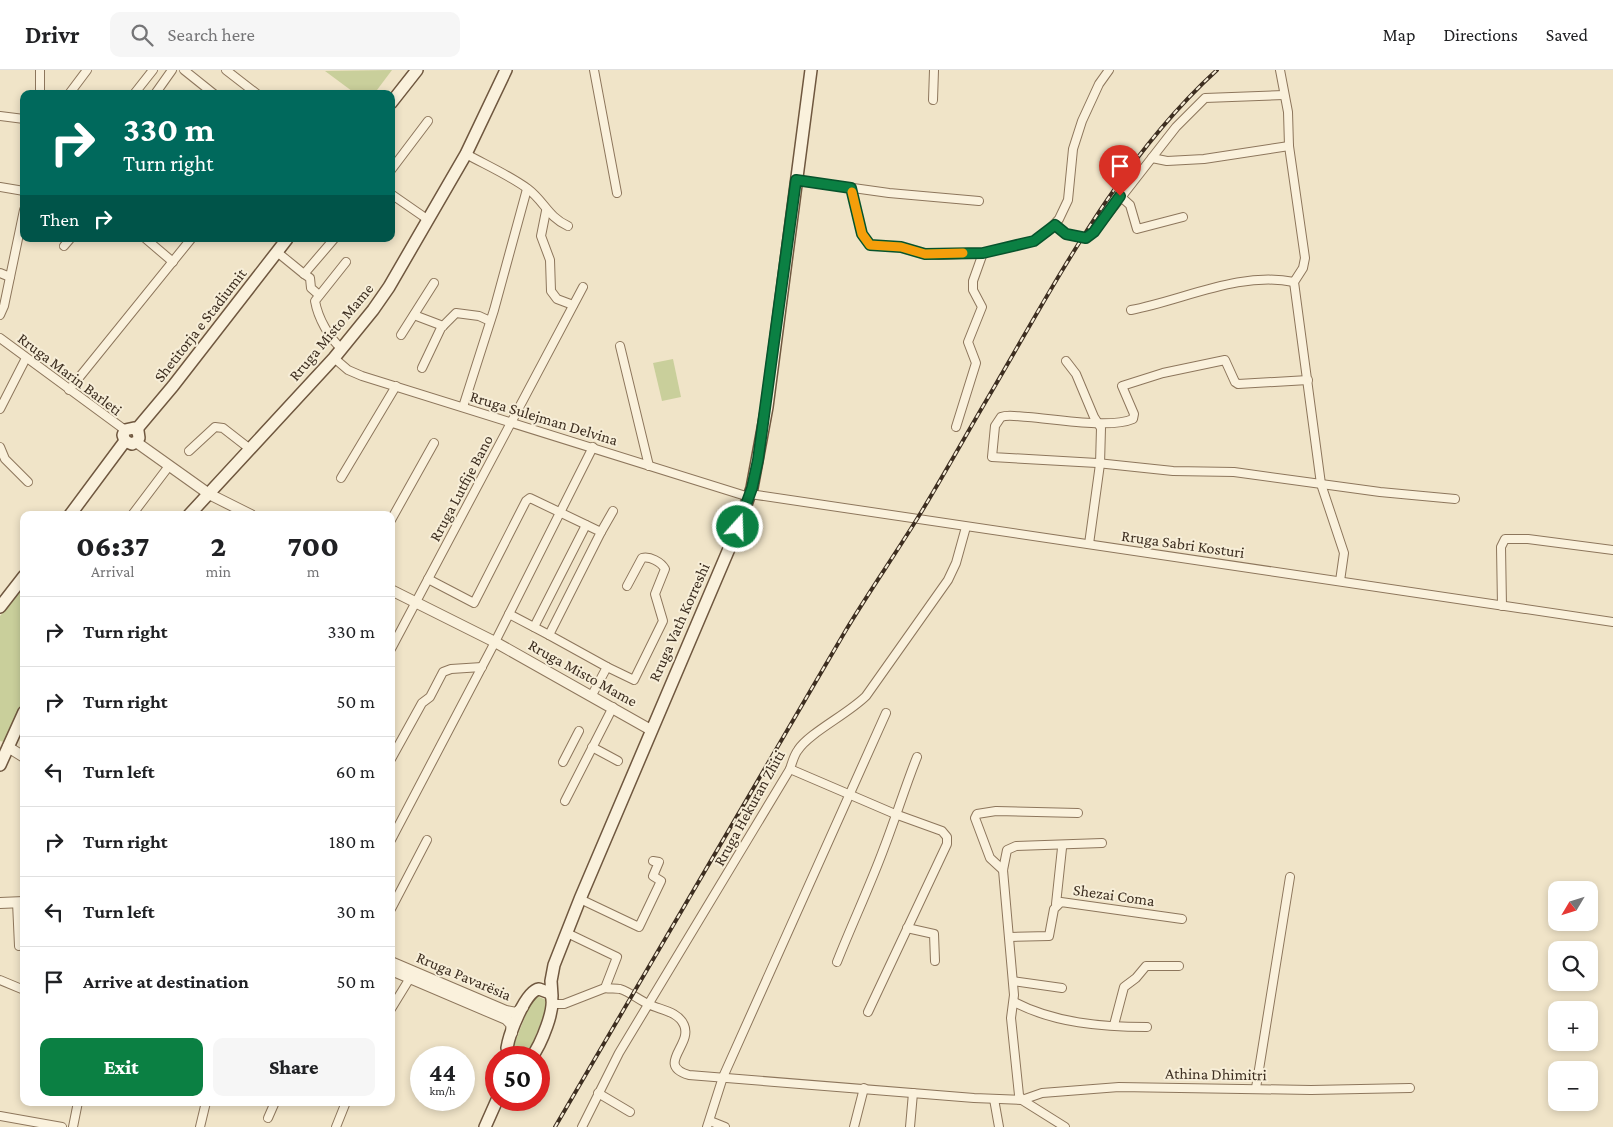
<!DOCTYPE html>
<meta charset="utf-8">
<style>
body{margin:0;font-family:"Crimson Pro",serif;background:#f6f6f6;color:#202124;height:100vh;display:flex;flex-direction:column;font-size:19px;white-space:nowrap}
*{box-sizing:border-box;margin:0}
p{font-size:16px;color:#757577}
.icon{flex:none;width:28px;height:28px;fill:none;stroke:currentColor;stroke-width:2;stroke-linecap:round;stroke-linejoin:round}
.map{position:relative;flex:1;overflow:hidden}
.panel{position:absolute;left:20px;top:441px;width:375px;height:595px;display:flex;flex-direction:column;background:#fff;border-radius:10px;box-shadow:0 2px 8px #0003}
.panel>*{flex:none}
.banner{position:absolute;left:20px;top:20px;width:375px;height:152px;border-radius:10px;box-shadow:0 2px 8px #0003;background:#00695c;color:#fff;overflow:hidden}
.needle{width:32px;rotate:232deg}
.fabs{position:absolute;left:1548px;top:811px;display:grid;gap:10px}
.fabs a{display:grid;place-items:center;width:50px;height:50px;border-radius:10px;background:#fff;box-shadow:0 2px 8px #0003;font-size:25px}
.speed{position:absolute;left:410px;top:976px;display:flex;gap:10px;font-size:25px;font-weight:700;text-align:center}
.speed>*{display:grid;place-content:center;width:65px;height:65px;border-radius:50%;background:#fff;box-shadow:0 2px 8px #0003;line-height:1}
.speed small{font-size:12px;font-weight:400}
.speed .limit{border:8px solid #d22;background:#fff;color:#111}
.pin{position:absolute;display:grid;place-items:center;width:42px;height:42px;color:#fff;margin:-51px -21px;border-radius:50% 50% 50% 0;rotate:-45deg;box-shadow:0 0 5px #0007}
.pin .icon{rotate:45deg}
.me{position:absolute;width:55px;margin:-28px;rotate:20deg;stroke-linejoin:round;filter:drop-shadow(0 0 4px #0008)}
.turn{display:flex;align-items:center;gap:18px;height:105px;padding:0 20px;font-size:22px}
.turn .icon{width:65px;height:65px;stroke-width:2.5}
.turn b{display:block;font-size:35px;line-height:42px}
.then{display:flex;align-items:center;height:48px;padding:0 20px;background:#0003;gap:10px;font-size:19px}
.eta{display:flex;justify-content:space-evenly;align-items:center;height:85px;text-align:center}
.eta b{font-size:30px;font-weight:800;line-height:35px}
.button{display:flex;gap:10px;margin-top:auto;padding:10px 20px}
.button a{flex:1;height:58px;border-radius:10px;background:#0b8043;color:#fff;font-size:20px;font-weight:800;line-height:58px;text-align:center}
.button a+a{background:#f6f6f6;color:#202124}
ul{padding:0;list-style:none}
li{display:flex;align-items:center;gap:15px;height:70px;padding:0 20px;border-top:1px solid #e0e0e0}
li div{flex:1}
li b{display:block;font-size:19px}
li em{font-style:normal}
header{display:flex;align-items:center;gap:30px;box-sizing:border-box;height:70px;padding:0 25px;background:#fff;border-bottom:1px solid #e0e0e0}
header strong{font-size:24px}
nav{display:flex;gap:28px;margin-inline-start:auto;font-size:18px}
.search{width:350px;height:45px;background:#f6f6f6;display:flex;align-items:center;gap:12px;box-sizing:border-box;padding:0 18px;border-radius:10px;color:#757577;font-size:19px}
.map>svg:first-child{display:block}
</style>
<header>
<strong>Drivr</strong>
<div class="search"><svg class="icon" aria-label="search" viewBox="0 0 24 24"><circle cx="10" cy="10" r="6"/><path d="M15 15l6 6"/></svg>Search here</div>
<nav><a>Map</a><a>Directions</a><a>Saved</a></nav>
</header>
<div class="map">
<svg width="1613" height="1057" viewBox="0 0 1613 1057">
<rect width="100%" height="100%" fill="#f0e4c8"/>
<g fill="#c9cf9b">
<polygon points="392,0 374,24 356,24 325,1"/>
<polygon points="673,289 681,327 662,331 653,293"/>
<polygon points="24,516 24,633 9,668 4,672 0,671 0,546"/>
<polygon points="537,926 546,930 547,938 530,979 524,985 517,984 513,978 515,972 532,929"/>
</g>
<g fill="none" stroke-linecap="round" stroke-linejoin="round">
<g stroke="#8d765c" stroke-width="10">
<g id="minor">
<polyline points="184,0 214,24"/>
<polyline points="226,0 257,24"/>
<polyline points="594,0 617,123"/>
<polyline points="1280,0 1288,42 1289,76 1305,188 1303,198 1294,212 1321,414 1344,483 1340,511"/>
<polyline points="40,24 40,0"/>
<polyline points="69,24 87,0"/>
<polyline points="134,24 153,0"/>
<polyline points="155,24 172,0"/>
<polyline points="933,30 934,0"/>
<polyline points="0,46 24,49"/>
<path d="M466 84C486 95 509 105 528 119 544 131 548 147 568 156"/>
<polyline points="1152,88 1167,91 1204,89 1289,76"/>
<polyline points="391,100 428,51"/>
<polyline points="796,110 889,123 979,131"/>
<polyline points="0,117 24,121"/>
<polyline points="851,118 862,164 870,175 901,177 925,184 939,185 983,183 1034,171 1047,162 1059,149 1068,130 1073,79 1082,51 1099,14 1109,0"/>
<polyline points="391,124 427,149"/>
<polyline points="1120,126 1130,135 1137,159 1183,147"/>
<polyline points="546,141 541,166 550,190 551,221 557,229 573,235"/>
<polyline points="1055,155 1066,164 1083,168 1094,162 1176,57 1205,28 1284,25"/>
<polyline points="146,169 173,192"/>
<polyline points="64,176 70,169"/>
<polyline points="277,182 304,204"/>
<polyline points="0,203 10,207"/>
<polyline points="319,225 311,218 310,208 304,204 334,169"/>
<path d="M1131 240C1184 230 1239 201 1294 212"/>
<polyline points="0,245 4,236 24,140"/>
<polyline points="414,245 443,256"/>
<polyline points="401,265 434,213"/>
<polyline points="0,268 125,360"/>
<polyline points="620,276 649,396"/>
<path d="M342 279C329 268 318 248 315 231L346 192"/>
<polyline points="334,288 348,300 362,306 749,427"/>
<polyline points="1066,291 1076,304 1094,347 1101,358 1100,394 1089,474"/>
<polyline points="422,298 441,258 456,243 479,246 490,251"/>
<path d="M1308 310 1238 314 1235 312 1225 290 1163 303 1122 316 1134 344 1133 349C1110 359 1055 349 1028 347 1019 347 1009 344 1001 347L995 356 992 387 1097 393 1173 401 1234 402 1380 422 1455 429"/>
<polyline points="69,320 191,169"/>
<polyline points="463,337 494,240 527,119"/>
<polyline points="0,339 26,288"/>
<polyline points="956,357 976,293 968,272 982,237 973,220 973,211 983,183"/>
<polyline points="0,377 5,389 28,412"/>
<polyline points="189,381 215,357 223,358 250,379"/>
<polyline points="341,408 396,316"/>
<polyline points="750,424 1613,552"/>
<polyline points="132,445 169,396"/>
<polyline points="391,450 434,373"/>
<polyline points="601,462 613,441"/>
<polyline points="428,509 474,533 526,431 530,428 601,462 549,565 607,597 592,625"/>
<polyline points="1502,536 1501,477 1505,469 1528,469 1613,480"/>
<polyline points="509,544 549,565"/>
<polyline points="534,557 586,455"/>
<polyline points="391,579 583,217"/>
<path d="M607 597 634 610 663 551 655 524 665 499C661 492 650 486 642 488L627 516"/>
<polyline points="592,677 618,691"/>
<polyline points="391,689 422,633 430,627 443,602 451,599 482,597"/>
<polyline points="563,692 579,661"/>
<polyline points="790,699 895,744 942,761 947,767 947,774 868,942"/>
<polyline points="565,731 613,637"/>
<polyline points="391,770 495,572 593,377"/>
<polyline points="1102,773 1016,776 1007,780 1003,800 1014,925 1011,948 1019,1025 1022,1030 1042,1023 1119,1017 1311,1020 1410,1018"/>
<polyline points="1003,800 990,788 975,748 977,744 996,741 1078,743"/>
<polyline points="580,829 639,857 661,811 653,806 659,792 653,791"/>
<polyline points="17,832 19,876"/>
<polyline points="1056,834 1062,778"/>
<polyline points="391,839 427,770"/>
<polyline points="907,858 934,864 935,891"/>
<polyline points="1010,867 1049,866 1054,839 1061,832 1182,849"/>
<path d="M837 892C852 854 870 816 884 778 896 747 905 717 917 687"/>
<polyline points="0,910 24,920"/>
<polyline points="1013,911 1062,918"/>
<path d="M605 918C610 919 616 918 620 919 630 922 639 930 648 934 660 940 678 941 684 955 693 975 655 995 689 1005L974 1028 1022 1030 1065 1057"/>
<path d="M1014 932C1054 953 1102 957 1147 957"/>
<polyline points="553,934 564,934 605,918 617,887 567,863"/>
<polyline points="391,939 410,908"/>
<polyline points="1114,955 1124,917 1136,908 1146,896 1179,896"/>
<polyline points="1256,1018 1290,807"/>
<polyline points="598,1023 630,1042"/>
<polyline points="994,1029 999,1057"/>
<polyline points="0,1046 62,1057"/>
<polyline points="268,1048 275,1032"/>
<polyline points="710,1051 725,1057"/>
<polyline points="73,1057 78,1032"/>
<polyline points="200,1057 206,1032"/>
<polyline points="336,1057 346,1032"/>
<path d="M582 1057 619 983 790 699C792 693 794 685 798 680 809 663 848 644 866 626L948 510 956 493 966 457"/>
<polyline points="707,1057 723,1007 886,643"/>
<polyline points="854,1057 864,1018"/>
<polyline points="910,1057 913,1023"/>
</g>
</g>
<g stroke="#8d765c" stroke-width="12">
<g id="tertiary">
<polyline points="136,372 209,424 251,445"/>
<polyline points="391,520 495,572 651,660"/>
<polyline points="8,677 24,687"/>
<polyline points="0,833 24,832"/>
<polyline points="391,892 506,941 516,943 523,937"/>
<polyline points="391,900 506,949 511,954 512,963"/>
</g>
</g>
<g stroke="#6f573f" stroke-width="14">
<g id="secondary">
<polyline points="391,33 417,0"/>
<polyline points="136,360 173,316 287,169"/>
<polyline points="136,372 132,374 125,371 123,365 125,360 134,358 138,361 139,368"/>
<polyline points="70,445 125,371"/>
<polyline points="189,445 334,288 373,240 389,217 466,84 506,0"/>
<polyline points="0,537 24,506"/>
<polyline points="0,695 24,642"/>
<polyline points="552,926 551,911 554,895 580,829 737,460 752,418 767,337 811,0"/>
<path d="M511 988 507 978C509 965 525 921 539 919L550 923C558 936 540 976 531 988"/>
<polyline points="485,1057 497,1030"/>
</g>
</g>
<use href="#minor" stroke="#faf1dc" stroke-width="8"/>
<use href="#tertiary" stroke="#faf1dc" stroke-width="10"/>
<use href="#secondary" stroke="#faf1dc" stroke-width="11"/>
<g stroke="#3d2e20" stroke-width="4">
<path id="rail" d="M555 1057 846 560C869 522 894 486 917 449 941 410 963 370 986 331 1054 216 1117 91 1217 0"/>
</g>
<use href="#rail" stroke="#f7eed8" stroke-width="2" stroke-dasharray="5.5" stroke-linecap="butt"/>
</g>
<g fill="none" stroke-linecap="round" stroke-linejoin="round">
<g stroke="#07532c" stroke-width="12">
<polyline id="route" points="738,457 752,418 758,390 796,110 851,118 862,164 870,175 901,177 925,184 983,183 1034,171 1055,155 1066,164 1086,168 1094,162 1120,126"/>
</g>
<use href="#route" stroke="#0b8043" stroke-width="9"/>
<polyline stroke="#f59e0b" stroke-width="9" points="852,122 862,164 870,175 901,177 925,184 963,183"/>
</g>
<g text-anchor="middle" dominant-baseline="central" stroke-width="4" stroke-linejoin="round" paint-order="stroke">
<g font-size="16" fill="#3d2e20" stroke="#f7eed8">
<text transform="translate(200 255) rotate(-52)">Shetitorja e Stadiumit</text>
<text transform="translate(331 262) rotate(-50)">Rruga Misto Mame</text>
<text transform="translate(70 304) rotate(37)">Rruga Marin Barleti</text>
<text transform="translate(544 348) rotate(17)">Rruga Sulejman Delvina</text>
<text transform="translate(461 418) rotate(-62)">Rruga Lutfije Bano</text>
<text transform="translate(1183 474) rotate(8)">Rruga Sabri Kosturi</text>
<text transform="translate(679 552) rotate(-66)">Rruga Vath Korreshi</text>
<text transform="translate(583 603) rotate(29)">Rruga Misto Mame</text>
<text transform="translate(749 738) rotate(-61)">Rruga Hekuran Zhiti</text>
<text transform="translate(1114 825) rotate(8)">Shezai Coma</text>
<text transform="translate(464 906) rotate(23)">Rruga Pavarësia</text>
<text transform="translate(1216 1004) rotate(1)">Athina Dhimitri</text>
</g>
</g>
</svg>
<div class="fabs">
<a><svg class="needle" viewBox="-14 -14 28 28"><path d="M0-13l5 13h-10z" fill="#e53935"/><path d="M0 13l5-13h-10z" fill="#757577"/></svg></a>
<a><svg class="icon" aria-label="search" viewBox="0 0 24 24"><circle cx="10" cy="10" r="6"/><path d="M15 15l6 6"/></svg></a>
<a>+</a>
<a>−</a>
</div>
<div class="speed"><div>44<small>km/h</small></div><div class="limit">50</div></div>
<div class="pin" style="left:1120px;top:126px;background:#d93025"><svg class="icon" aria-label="arrive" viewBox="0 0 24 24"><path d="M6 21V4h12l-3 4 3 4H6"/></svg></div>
<svg class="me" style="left:738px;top:457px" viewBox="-20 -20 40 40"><circle r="17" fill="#0b8043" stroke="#fff" stroke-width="3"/><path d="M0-11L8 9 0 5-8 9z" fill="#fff"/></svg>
<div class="banner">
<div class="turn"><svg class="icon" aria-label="right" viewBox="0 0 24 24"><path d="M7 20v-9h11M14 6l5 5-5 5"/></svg><div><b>330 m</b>Turn right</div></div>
<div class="then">Then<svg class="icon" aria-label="right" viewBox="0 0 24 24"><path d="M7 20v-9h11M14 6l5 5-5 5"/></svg></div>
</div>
<section class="panel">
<div class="eta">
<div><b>06:37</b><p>Arrival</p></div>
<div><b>2</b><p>min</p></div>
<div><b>700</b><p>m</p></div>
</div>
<ul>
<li><svg class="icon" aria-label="right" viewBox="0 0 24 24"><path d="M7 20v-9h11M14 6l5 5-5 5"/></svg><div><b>Turn right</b></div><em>330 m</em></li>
<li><svg class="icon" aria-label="right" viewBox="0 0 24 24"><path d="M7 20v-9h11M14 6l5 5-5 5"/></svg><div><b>Turn right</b></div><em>50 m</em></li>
<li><svg class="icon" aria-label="left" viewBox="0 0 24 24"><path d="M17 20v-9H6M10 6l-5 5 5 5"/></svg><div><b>Turn left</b></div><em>60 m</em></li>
<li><svg class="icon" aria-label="right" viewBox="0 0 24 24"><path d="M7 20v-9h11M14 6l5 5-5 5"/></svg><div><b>Turn right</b></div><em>180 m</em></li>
<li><svg class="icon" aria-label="left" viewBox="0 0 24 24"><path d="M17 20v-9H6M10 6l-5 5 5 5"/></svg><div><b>Turn left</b></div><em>30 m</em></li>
<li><svg class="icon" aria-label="arrive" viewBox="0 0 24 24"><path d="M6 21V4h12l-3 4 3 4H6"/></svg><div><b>Arrive at destination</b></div><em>50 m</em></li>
</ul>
<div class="button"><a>Exit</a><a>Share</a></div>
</section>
</div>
